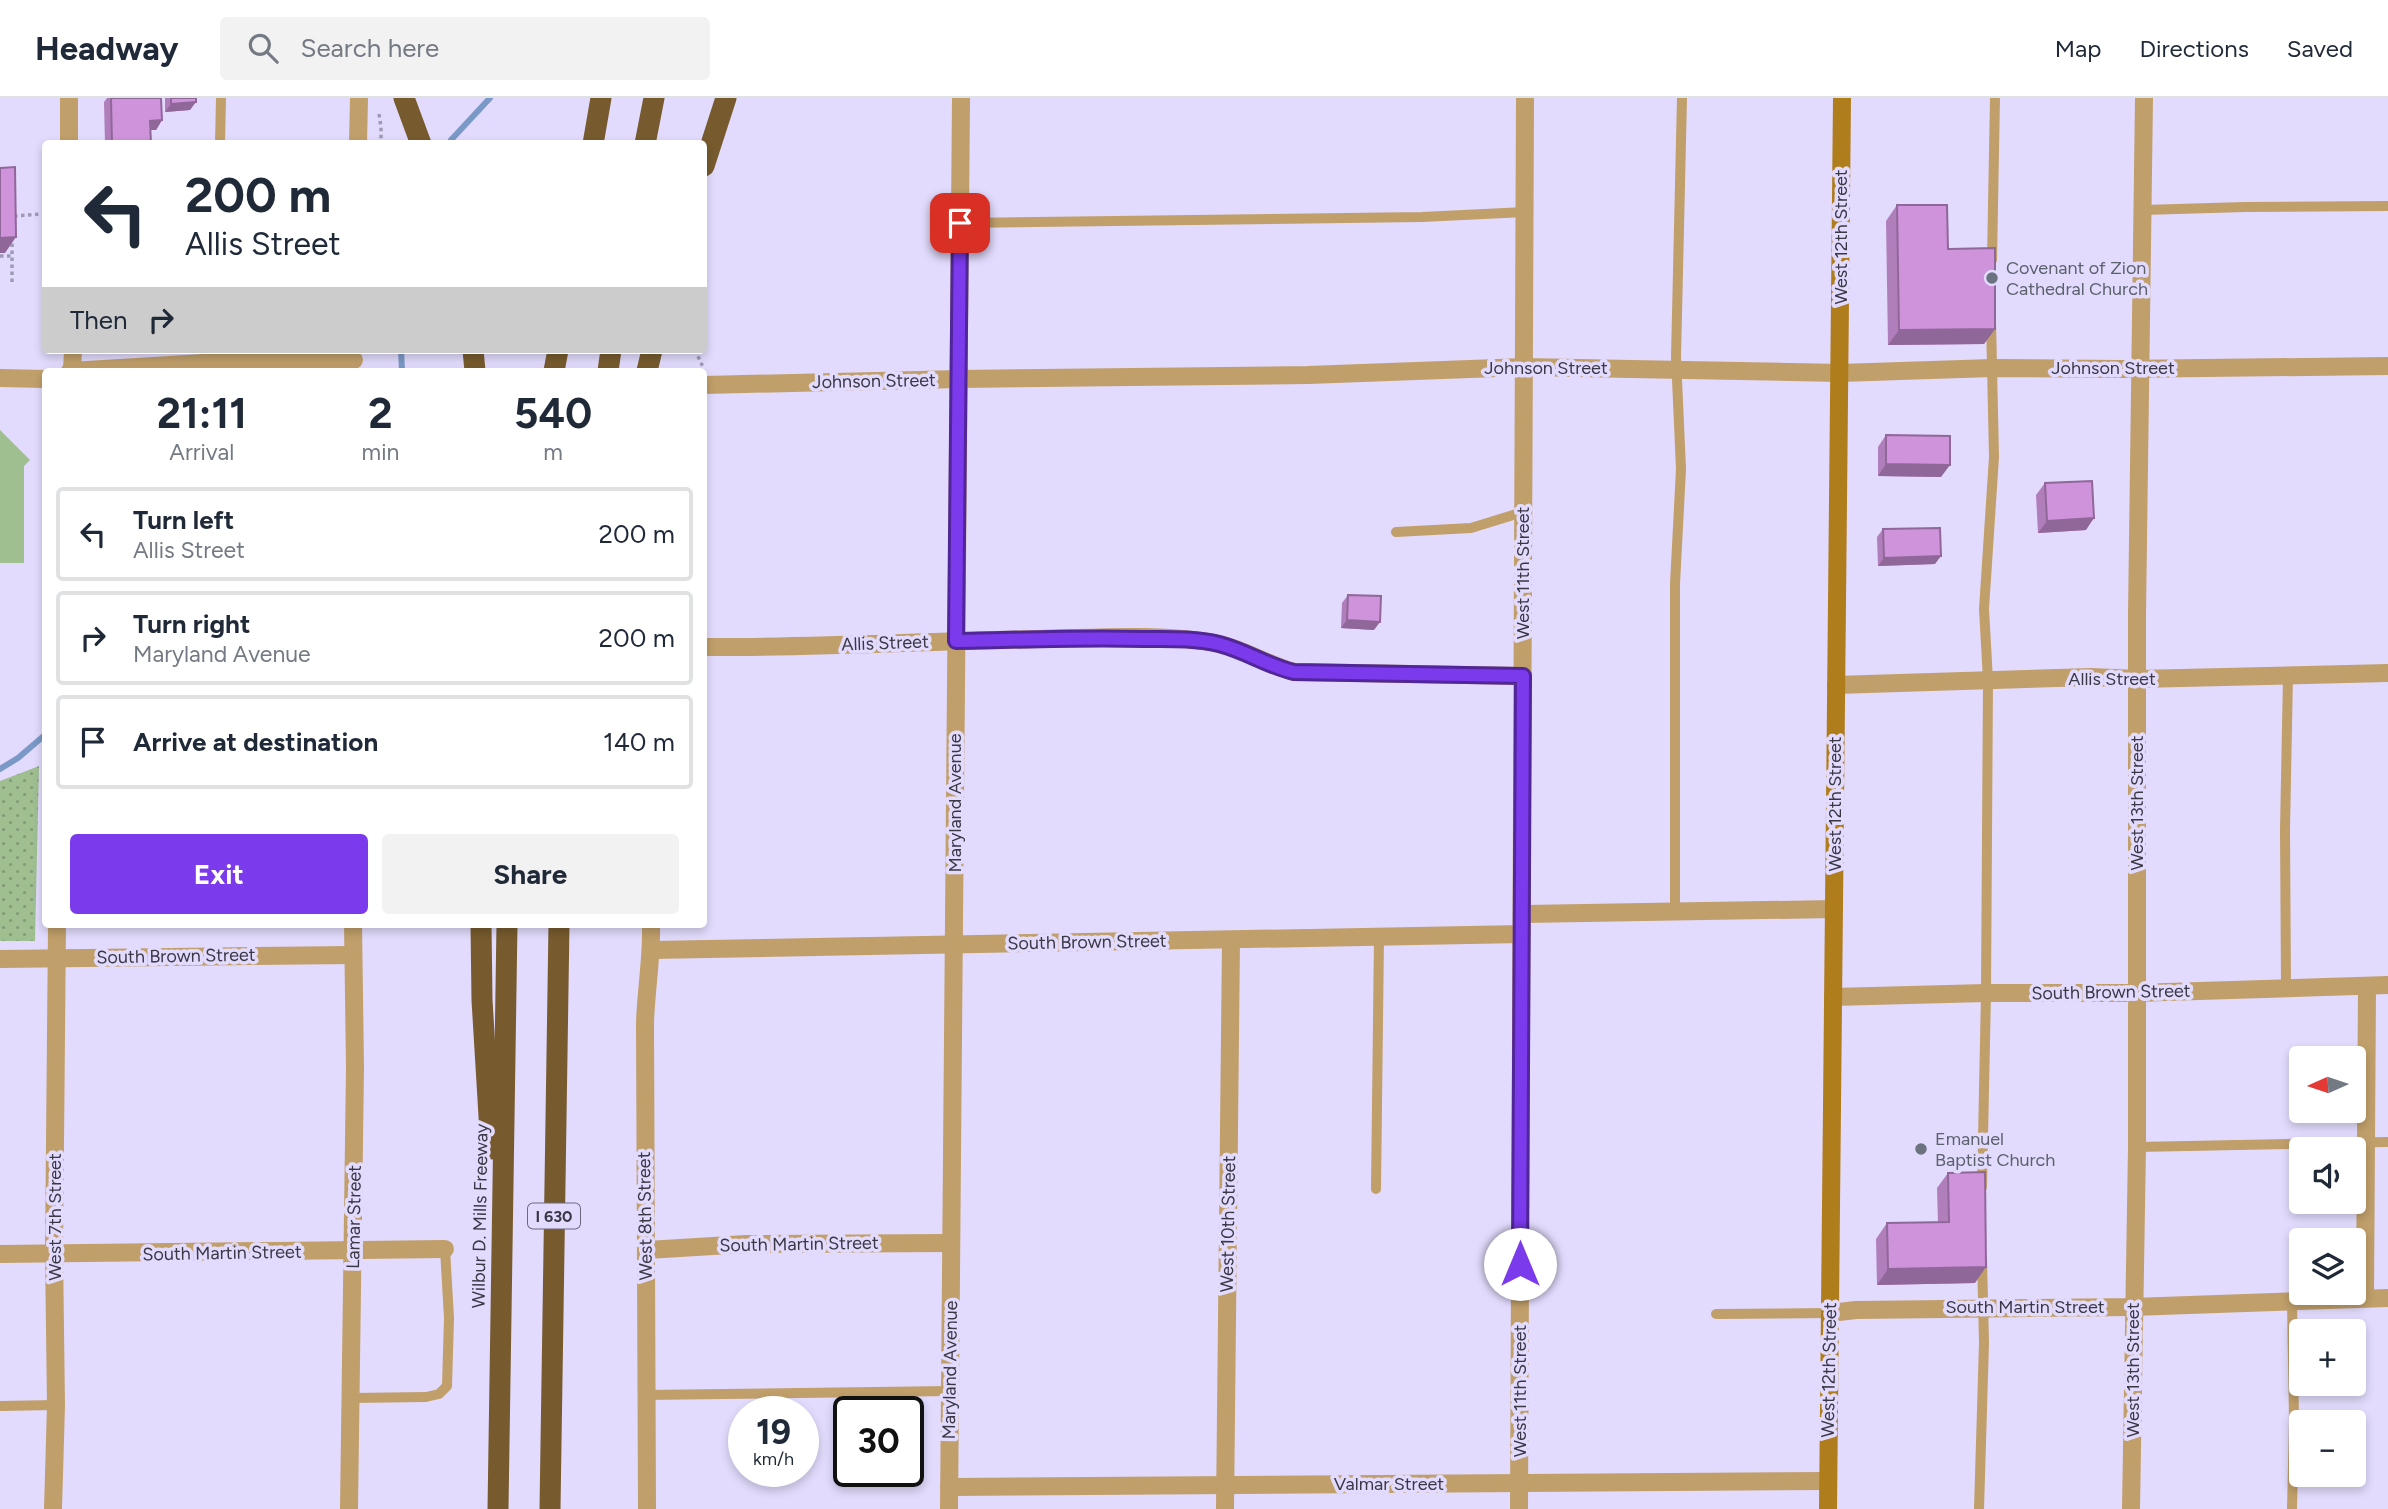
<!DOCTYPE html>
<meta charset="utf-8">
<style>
body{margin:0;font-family:Figtree,sans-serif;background:#f2f2f3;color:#1f2937;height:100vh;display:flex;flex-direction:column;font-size:26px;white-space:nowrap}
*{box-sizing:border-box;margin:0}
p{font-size:23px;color:#747a83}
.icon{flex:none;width:38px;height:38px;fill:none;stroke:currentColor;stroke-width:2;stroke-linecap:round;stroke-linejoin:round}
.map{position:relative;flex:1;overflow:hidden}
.drawer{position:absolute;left:42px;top:270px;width:665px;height:560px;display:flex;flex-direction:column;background:#fff;border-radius:7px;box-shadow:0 4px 10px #0003}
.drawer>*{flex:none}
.hud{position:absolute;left:42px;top:42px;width:665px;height:214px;border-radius:7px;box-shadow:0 4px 10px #0003;background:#fff;color:#1f2937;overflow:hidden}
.needle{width:46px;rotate:267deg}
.tools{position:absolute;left:2289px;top:948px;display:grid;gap:14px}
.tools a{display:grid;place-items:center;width:77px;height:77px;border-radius:7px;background:#fff;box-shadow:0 4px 10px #0003;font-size:35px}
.speed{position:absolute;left:728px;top:1298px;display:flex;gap:14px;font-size:35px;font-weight:700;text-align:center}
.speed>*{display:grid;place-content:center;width:91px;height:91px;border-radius:50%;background:#fff;box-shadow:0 4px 10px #0003;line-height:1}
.speed small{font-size:18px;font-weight:400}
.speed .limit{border:4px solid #111;border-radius:10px;background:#fff;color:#111}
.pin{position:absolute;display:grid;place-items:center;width:60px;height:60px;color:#fff;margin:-30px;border-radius:14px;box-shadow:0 4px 10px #0006}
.me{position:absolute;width:77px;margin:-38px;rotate:0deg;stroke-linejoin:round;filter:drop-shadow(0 0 5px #0008)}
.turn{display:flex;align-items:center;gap:24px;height:147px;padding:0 28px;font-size:32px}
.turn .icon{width:91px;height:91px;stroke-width:2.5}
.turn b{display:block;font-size:49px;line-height:60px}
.then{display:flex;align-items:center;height:66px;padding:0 28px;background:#0003;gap:14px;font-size:26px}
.eta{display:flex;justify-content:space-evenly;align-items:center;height:119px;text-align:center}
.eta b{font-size:42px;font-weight:700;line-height:49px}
.primary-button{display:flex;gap:14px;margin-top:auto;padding:14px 28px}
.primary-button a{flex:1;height:80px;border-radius:7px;background:#7c3aed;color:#fff;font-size:28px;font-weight:700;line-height:80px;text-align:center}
.primary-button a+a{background:#f2f2f3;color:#1f2937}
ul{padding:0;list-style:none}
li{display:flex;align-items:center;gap:21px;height:94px;margin:0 14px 10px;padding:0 14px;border:4px solid #e0e1e3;border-radius:7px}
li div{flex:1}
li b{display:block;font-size:26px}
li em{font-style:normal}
header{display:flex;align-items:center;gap:42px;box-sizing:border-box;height:98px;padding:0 35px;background:#fff;border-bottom:2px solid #e0e1e3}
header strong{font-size:33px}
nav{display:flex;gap:38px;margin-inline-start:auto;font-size:24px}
.search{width:490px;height:63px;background:#f2f2f3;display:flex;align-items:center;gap:18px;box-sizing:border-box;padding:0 24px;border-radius:7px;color:#747a83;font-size:26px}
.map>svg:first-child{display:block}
</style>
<header>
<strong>Headway</strong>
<div class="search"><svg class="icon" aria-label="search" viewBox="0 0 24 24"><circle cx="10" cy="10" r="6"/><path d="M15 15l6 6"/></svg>Search here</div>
<nav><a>Map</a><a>Directions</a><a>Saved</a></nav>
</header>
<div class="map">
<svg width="2388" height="1411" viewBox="0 0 2388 1411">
<defs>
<pattern id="garden-dots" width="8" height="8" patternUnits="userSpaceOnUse" patternTransform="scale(1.75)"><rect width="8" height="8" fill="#9fbf91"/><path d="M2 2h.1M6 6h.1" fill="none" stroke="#839c78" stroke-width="1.8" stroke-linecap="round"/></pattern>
</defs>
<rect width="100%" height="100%" fill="#e2dbfd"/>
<polygon fill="url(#garden-dots)" points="39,668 35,843 0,843 0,683"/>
<polygon fill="#9fbf91" points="0,332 30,362 24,368 24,465 0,465"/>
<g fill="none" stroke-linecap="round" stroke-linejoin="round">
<g stroke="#7b99c6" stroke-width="6">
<polyline points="451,42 490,0"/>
<polyline points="401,252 402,273"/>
<polyline points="0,671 18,660 46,636"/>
</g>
<g stroke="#9f9ab4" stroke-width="3.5" stroke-dasharray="3.5 3.5" stroke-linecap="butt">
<polyline points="379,16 381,29 381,46"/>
<polyline points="14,118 40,116"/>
<polyline points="0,158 12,158"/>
<polyline points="12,184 12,141"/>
<polyline points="695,252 703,269"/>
</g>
<g stroke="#c09f6a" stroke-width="10">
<polyline points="220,46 221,0"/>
<polyline points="2143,112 2245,109 2388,108"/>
<polyline points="960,125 1422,119 1525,114"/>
<polyline points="1992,162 1995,0"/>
<polyline points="1396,434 1471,430 1523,414"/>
<polyline points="1675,814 1675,486 1681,371 1676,259 1682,0"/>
<polyline points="2286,889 2285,732 2288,578"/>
<polyline points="2137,1049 2388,1044"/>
<polyline points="1982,1089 1986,895 1988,582 1984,511 1994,359 1991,223"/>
<polyline points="1376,1091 1379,839"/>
<polyline points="2292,1205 2294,1323 2292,1411"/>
<polyline points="1716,1216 1830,1215"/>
<polyline points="645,1297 950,1293"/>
<polyline points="351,1300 426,1299 439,1296 447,1288 449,1220 445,1151"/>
<polyline points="0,1308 56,1307"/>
<polyline points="1979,1411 1984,1245 1982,1161"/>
</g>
<g stroke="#c09f6a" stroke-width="18">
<polyline points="69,0 69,46"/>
<polyline points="358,46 359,0"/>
<polyline points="70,273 220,264 354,262"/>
<polyline points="72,273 73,252"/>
<polyline points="0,280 46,281"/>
<polyline points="704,287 959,281 1308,277 1524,269 1840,275 1992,270 2120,271 2388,268"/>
<path d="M704 549C815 550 927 543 1039 541 1097 540 1158 535 1215 545 1243 550 1267 567 1294 574L1523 578"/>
<polyline points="1836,587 2091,579 2138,581 2388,575"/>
<polyline points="1522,816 1834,811"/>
<polyline points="652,852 1522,836"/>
<polyline points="0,861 353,857"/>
<polyline points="1833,899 1986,895 2135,895 2388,887"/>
<polyline points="647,1152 746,1146 951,1145"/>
<polyline points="0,1156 445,1151"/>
<polyline points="2365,1200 2367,888"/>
<polyline points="1830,1215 1856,1212 2133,1209 2388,1200"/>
<polyline points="949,1389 1828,1383"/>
<polyline points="53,1411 56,1307 54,1155 57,826"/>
<polyline points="349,1411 355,969 353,826"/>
<path d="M647 1411 645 925C646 892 652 859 651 826"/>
<polyline points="949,1411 961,0"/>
<polyline points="1225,1411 1231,842"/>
<polyline points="1519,1411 1525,0"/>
<polyline points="2131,1411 2137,1049 2137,516 2144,0"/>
</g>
<polyline stroke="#af7d1b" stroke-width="18" points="1828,1411 1842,0"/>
<g stroke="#775b2e" stroke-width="21">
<polyline points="404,0 421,46"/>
<polyline points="593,46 601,0"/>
<polyline points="645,46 654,0"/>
<polyline points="704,68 726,0"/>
<polyline points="473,252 475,273"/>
<polyline points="554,273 558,252"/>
<polyline points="608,273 611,252"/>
<polyline points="647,273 652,252"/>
<polyline points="481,826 482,902 491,1051"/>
<polyline points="498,1411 507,826"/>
<polyline points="550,1411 559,826"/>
</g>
</g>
<g fill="#b17ebc">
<polygon points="107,0 161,0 162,22 156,32 150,32 151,46 105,46 104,4"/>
<polygon points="165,0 196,0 190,12 165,14"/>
<polygon points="1897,107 1948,151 1995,231 1984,246 1888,247 1886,123"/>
<polygon points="1886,337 1941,379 1878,378 1878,349"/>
<polygon points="2045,385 2086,432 2038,435 2036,397"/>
<polygon points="1883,431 1935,466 1878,468 1877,439"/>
<polygon points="1348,497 1374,532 1341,530 1342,505"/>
<polygon points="1948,1075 1975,1185 1877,1187 1876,1141 1887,1125 1938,1125 1937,1090"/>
</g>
<g fill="#906799">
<polygon points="196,4 190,12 165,14 171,6"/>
<polygon points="162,22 156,32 143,32 150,23"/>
<polygon points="16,139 5,155 0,155 0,140"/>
<polygon points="1995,231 1984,246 1888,247 1899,232"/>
<polygon points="1886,366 1950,367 1941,379 1878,378"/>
<polygon points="2094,420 2086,432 2038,435 2047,423"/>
<polygon points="1941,458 1935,466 1878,468 1884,460"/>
<polygon points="1347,522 1380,524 1374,532 1341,530"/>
<polygon points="1986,1169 1975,1185 1877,1187 1888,1171"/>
</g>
<g fill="#ce93db" stroke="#906799" stroke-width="2">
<polygon points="111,0 161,0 162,22 150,23 151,46 112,46"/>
<polygon points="171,0 196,0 196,4 171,6"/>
<polygon points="15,69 16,139 0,140 0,70"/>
<polygon points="1897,107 1947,107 1948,151 1995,150 1995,231 1899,232"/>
<polygon points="1886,337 1950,338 1950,367 1886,366"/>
<polygon points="2092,383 2094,420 2047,423 2045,385"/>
<polygon points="1940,430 1941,458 1884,460 1883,431"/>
<polygon points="1348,497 1381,498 1380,524 1347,522"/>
<polygon points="1985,1074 1986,1169 1888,1171 1887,1125 1949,1124 1948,1075"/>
</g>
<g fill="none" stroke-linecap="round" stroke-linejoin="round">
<g stroke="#51269a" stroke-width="18">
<path id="route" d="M960 125 956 543C1019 542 1082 539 1144 541 1169 541 1195 540 1219 546 1246 553 1268 568 1294 574L1523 578 1520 1166"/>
</g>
<use href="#route" stroke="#7c3aed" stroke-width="12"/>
</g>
<g fill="#6b7280" stroke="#e2dbfd" stroke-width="2.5">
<circle cx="1992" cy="180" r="7"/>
<circle cx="1921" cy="1051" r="7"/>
</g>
<g text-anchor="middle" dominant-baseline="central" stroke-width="7" stroke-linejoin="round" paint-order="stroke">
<rect fill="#e2dbfd" stroke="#6d697d" stroke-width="2" x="528" y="1105.5" width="52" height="25" rx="5"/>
<g font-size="16" font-weight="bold" fill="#3b3846">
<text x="554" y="1118">I 630</text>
</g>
<g font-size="18" fill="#3b3846" stroke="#e2dbfd">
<text transform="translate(1841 139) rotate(-90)">West 12th Street</text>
<text x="1546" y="270">Johnson Street</text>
<text x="2113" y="270">Johnson Street</text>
<text transform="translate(874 283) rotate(-1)">Johnson Street</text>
<text transform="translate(1523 475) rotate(-90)">West 11th Street</text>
<text transform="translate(885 545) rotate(-2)">Allis Street</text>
<text x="2112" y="581">Allis Street</text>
<text transform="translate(955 705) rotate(-90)">Maryland Avenue</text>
<text transform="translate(2137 705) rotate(-90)">West 13th Street</text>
<text transform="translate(1835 706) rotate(-90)">West 12th Street</text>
<text transform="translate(1087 844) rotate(-1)">South Brown Street</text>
<text transform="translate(176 858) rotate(-1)">South Brown Street</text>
<text transform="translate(2111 894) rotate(-1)">South Brown Street</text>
<text transform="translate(480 1118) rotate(-89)">Wilbur D. Mills Freeway</text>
<text transform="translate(645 1118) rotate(-91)">West 8th Street</text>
<text transform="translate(55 1119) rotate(-90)">West 7th Street</text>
<text transform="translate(354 1119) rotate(-89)">Lamar Street</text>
<text transform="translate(1228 1126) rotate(-89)">West 10th Street</text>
<text transform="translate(799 1146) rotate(-1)">South Martin Street</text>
<text transform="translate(222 1155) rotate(-1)">South Martin Street</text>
<text x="2025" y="1209">South Martin Street</text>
<text transform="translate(950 1272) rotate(-89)">Maryland Avenue</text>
<text transform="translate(1829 1272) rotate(-89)">West 12th Street</text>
<text transform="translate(2133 1272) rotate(-90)">West 13th Street</text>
<text transform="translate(1520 1293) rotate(-90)">West 11th Street</text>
<text x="1389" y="1386">Valmar Street</text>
</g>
<g font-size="18" fill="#5b616d" stroke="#e2dbfd" text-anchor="start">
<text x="2006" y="170">Covenant of Zion<tspan x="2006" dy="21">Cathedral Church</tspan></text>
<text x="1935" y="1041">Emanuel<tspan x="1935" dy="21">Baptist Church</tspan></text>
</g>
</g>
</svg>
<div class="tools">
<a><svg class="needle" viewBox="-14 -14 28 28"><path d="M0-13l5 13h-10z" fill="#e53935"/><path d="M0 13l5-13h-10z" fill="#747a83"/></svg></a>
<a><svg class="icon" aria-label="sound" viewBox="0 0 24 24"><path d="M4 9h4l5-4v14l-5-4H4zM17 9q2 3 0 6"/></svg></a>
<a><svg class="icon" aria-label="layers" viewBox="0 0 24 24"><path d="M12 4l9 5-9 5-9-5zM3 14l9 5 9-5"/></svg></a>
<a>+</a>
<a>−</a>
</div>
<div class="speed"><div>19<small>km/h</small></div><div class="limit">30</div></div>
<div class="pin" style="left:960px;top:125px;background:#d93025"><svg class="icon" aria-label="arrive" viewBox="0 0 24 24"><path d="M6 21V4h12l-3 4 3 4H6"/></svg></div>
<svg class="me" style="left:1520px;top:1166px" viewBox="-20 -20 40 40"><circle r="19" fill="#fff"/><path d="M0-13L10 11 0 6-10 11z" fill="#7c3aed"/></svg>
<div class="hud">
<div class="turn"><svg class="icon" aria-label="left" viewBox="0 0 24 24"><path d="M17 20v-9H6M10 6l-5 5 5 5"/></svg><div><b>200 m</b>Allis Street</div></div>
<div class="then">Then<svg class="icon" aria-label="right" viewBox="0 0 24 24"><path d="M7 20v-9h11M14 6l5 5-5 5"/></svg></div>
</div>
<section class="drawer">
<div class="eta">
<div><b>21:11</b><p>Arrival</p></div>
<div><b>2</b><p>min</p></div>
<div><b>540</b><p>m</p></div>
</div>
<ul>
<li><svg class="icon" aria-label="left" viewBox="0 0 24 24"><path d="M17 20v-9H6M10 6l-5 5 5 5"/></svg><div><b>Turn left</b><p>Allis Street</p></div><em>200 m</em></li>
<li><svg class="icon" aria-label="right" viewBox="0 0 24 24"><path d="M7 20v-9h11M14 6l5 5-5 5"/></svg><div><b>Turn right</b><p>Maryland Avenue</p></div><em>200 m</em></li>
<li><svg class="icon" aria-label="arrive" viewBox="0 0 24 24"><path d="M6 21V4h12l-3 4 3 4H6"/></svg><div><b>Arrive at destination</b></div><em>140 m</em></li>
</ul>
<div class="primary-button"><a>Exit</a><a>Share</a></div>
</section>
</div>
